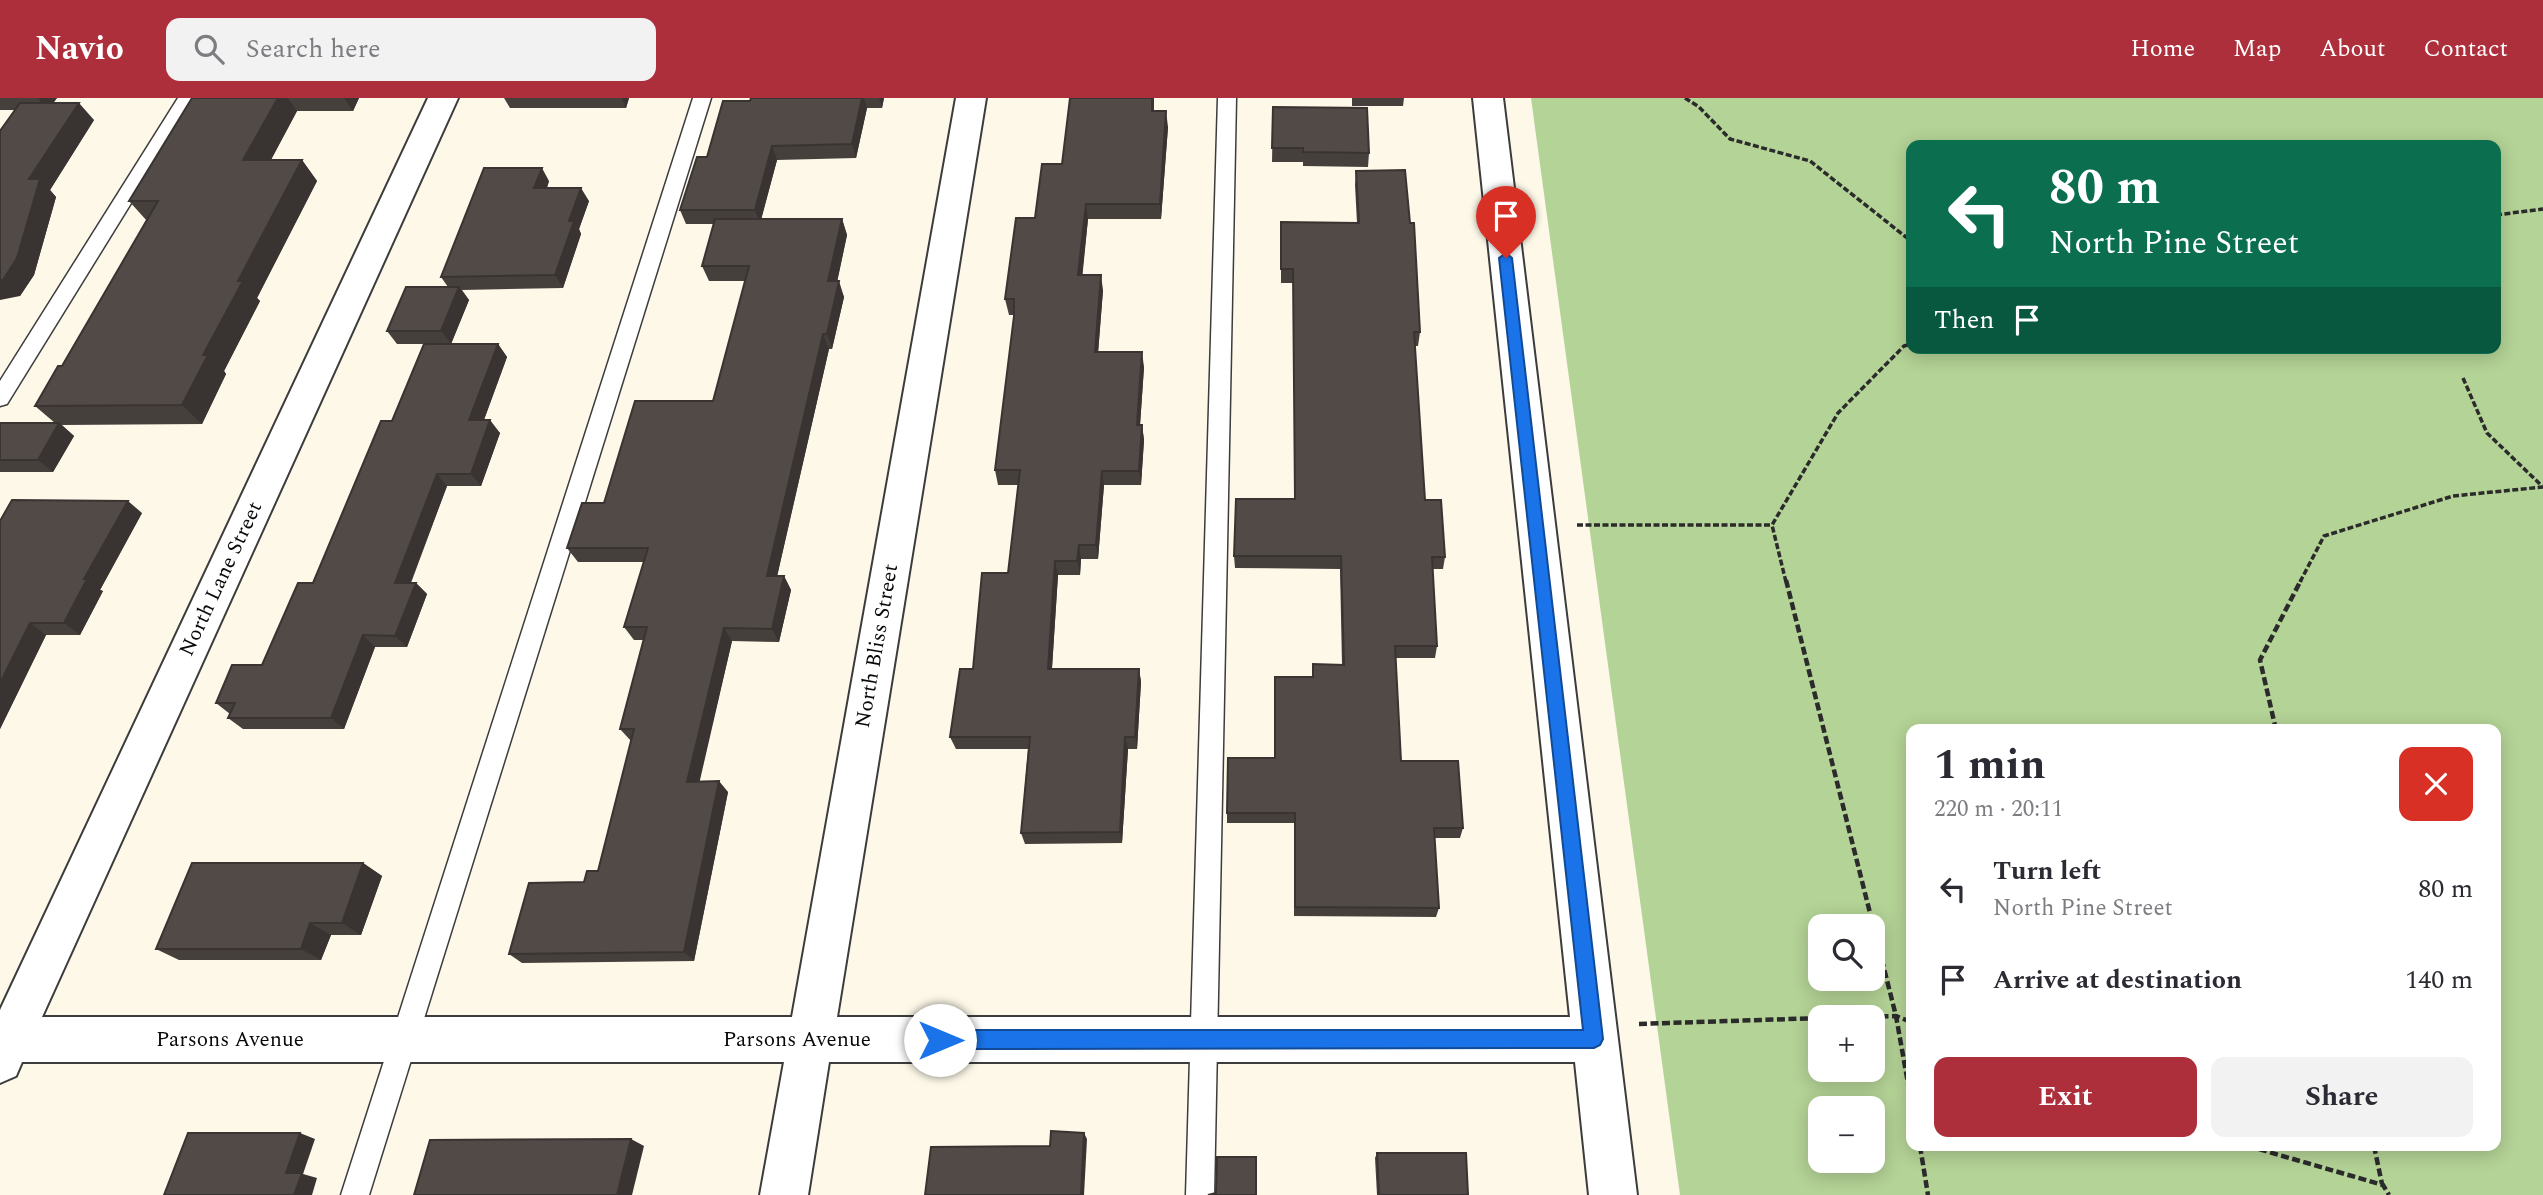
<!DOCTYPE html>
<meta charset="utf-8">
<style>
body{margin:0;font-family:Spectral,serif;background:#f2f2f3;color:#2b2b33;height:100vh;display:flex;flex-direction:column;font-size:26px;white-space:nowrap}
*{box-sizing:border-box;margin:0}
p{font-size:23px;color:#7c7c81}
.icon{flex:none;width:38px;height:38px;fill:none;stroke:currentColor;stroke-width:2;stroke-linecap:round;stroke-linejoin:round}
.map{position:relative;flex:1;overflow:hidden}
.panel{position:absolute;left:1906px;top:626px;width:595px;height:427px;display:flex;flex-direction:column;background:#fff;border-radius:14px;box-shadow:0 4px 18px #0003}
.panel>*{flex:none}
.top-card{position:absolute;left:1906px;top:42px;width:595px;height:214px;border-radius:14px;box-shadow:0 4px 18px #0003;background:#0b6e4f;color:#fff;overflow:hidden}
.controls{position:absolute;left:1808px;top:816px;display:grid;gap:14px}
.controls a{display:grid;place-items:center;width:77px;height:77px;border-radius:14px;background:#fff;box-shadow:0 4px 18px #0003;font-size:35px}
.pin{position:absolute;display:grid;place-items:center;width:60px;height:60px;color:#fff;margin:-72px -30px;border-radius:50% 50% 50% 0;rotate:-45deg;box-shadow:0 0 7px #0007}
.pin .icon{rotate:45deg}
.me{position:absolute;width:77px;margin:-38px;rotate:90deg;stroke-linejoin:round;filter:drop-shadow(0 0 5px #0008)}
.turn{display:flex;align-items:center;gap:24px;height:147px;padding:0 28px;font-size:32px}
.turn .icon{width:91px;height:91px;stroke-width:2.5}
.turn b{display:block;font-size:49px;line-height:60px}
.then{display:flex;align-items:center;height:66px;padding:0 28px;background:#0003;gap:14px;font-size:26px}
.round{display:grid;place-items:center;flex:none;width:74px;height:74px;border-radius:14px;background:#f2f2f3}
.headline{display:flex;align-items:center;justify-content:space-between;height:119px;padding:0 28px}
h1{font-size:42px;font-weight:700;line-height:52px}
.primary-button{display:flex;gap:14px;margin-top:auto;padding:14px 28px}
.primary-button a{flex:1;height:80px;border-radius:14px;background:#ac2f3b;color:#fff;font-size:28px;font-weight:700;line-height:80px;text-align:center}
.primary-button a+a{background:#f2f2f3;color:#2b2b33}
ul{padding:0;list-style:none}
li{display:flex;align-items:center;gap:21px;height:91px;padding:0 28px}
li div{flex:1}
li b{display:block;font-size:26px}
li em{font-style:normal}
header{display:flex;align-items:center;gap:42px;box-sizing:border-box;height:98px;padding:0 35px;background:#ac2f3b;color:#fff}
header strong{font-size:33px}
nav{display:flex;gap:38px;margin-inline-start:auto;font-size:24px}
.search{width:490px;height:63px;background:#f2f2f3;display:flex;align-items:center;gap:18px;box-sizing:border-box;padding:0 24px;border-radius:14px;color:#7c7c81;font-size:26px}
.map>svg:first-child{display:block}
</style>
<header>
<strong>Navio</strong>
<div class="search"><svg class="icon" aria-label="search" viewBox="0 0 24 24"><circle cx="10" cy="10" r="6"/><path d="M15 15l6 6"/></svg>Search here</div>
<nav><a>Home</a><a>Map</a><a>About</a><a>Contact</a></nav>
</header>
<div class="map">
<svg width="2543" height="1097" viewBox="0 0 2543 1097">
<rect width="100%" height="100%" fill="#fdf8e8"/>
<path fill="#b4d396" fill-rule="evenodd" d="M1531 0H2543V1097H1680ZM1911 47H2496V250H1911ZM1911 632H2496V1048H1911ZM1820 828H1872V880H1820ZM1820 919H1872V971H1820ZM1820 1010H1872V1062H1820Z"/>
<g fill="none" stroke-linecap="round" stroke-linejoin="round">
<g stroke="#3c3c3c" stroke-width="3">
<g id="lane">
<polygon points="178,0 196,0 7,306 0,308 0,283"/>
<polygon points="693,0 711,0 369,1097 341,1097"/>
<polygon points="1218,0 1236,0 1214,1097 1186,1097"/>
</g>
</g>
<g stroke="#3c3c3c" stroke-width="4">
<polygon id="street" points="428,0 458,0 42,919 792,919 956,0 986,0 837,919 1570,919 1473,0 1503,0 1637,1097 1589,1097 1575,964 829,964 808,1097 760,1097 784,964 22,964 16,978 0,985 0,912"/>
</g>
<g stroke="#2b2b2b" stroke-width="3.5" stroke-dasharray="6 2.5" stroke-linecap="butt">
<polyline points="1685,0 1699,9 1730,41 1810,63 1911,143"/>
<polyline points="2496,117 2543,111"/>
<polyline points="2463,280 2487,335 2542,388"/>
<polyline points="1577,427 1772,427"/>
<polyline points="1786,484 1772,427 1838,315 1904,248 1911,246"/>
<polyline points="2300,484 2324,438 2453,398 2543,389"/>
</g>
<g stroke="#2b2b2b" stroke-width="4.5" stroke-dasharray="8 3.5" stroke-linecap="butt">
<polyline points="1786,482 1896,918 1911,1002"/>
<polyline points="2276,632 2260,562 2301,482"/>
<polyline points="1869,919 1896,918 1911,924"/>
<polyline points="1639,926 1820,920"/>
<polyline points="1920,1048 1928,1097"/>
<polyline points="2248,1048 2383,1087 2389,1097"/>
<polyline points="2374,1048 2382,1086"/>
</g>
<use href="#lane" fill="#fff" fill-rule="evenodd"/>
<use href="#street" fill="#fff" fill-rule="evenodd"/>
</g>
<g fill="#46403d">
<polygon points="0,0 57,0 53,5 94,22 50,92 56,99 34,177 20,198 15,12 0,12"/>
<polygon points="192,0 359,0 353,13 297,13 271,62 302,62 317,83 257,200 260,203 224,273 226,276 202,326 62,327 74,338 53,374 0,374 0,325 55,325 35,308 62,268 147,123 129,103"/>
<polygon points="504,0 629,0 626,10 510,10"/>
<polygon points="751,0 884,0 882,10 867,10 856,60 777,62 761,121 842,121 847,137 837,183 844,199 832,251 829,251 777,478 784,478 791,492 779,544 732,543 699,683 728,694 694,863 522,865 509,856 584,784 598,773 631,643 620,631 644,542 634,542 624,529 644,464 578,464 567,450 604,405 713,303 745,183 709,183 702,168 714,126 686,126 680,112 707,59 750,3"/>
<polygon points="1070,0 1154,0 1154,13 1168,29 1161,121 1088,121 1082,177 1103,192 1098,254 1144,269 1140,327 1142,327 1144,342 1141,387 1104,387 1098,461 1081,461 1080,477 1058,477 1052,571 1139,571 1141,584 1137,651 1128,651 1122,745 1025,746 1021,735 1028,651 956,651 950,639 973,571 1008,475 1019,387 998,387 995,372 1014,217 1009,217 1005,201 1035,120 1062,66"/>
<polygon points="1352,0 1404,0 1403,8 1352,8"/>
<polygon points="1273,9 1369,55 1368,69 1303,68 1303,64 1272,64"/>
<polygon points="1356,73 1420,234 1418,248 1415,248 1425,402 1445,459 1443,471 1433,471 1437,548 1435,560 1396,560 1401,663 1463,730 1460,740 1434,740 1439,810 1436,819 1294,818 1294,725 1227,725 1227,715 1275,660 1313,579 1313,566 1342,567 1340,471 1235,470 1234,458 1295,401 1293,185 1281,185 1281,124 1357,125 1355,87"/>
<polygon points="549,83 547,90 589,103 579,131 581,136 563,190 462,192 469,202 451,246 498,246 507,259 484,322 500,335 481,388 447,388 411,485 416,485 427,496 407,549 375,549 344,631 243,631 228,620 230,616 216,605 262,567 313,485 392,323 424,246 397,246 387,233 448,189 441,179"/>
<polygon points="142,415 100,492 103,493 80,537 46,537 0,631 0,423"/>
<polygon points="363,765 382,778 361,837 331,837 321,862 179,862 156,851"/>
<polygon points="1377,1055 1468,1097 1377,1097 1375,1060"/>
</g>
<g fill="#393432">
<polygon points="38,0 57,0 48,12"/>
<polygon points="278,0 288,0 297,13 260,82 243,62"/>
<polygon points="344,0 359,0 353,13"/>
<polygon points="621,0 629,0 626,10"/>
<polygon points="862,0 864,0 867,10 856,60 852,46"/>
<polygon points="879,0 884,0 882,10"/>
<polygon points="1152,0 1154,0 1153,29 1152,13"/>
<polygon points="79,5 94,22 50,92 56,99 34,177 20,198 0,202 0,182 29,81"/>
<polygon points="1166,13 1168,29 1161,121 1160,106"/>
<polygon points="772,48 777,62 760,126 755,112"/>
<polygon points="302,62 317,83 257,200 260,203 224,273 226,276 202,326 182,307 203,257 238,183"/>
<polygon points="542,70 549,83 542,103 534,90"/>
<polygon points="581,90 589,103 579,131 581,136 563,190 555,177 569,123"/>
<polygon points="1086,106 1088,121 1081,192 1078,177"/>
<polygon points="842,121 847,137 834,199 828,183"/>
<polygon points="1101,177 1103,192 1097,269 1095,254"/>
<polygon points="839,183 844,199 832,251 827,236"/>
<polygon points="459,189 469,202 451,246 441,233"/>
<polygon points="823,236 829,251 774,492 767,478"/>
<polygon points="498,246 507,259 479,335 469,322"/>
<polygon points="1142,254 1144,269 1139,342 1137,327"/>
<polygon points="490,322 500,335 481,388 471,376"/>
<polygon points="59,325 74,338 53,374 38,362"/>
<polygon points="1142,327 1144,342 1141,387 1139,373"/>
<polygon points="1102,373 1104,387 1098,461 1096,447"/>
<polygon points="437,376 447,388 406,496 395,485"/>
<polygon points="128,403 142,415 100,492 103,493 80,537 64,525 84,481"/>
<polygon points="1079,447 1081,461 1080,477 1077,463"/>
<polygon points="1055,463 1058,477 1051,584 1048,571"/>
<polygon points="784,478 791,492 779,544 772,531"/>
<polygon points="416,485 427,496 407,549 395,538"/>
<polygon points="30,525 46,537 0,631 0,585"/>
<polygon points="724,530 732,543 697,695 687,684"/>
<polygon points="363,537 375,549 344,631 331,620"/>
<polygon points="1139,571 1141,584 1137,651 1135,639"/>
<polygon points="1125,639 1128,651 1122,745 1120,734"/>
<polygon points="719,683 728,694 694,863 684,854"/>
<polygon points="363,765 382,778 361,837 342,825"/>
<polygon points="310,825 331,837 321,862 301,851"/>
<polygon points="300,1035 315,1041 303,1076 317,1080 312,1097 294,1097 286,1075"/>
<polygon points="1084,1035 1087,1041 1084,1097 1081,1097"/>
<polygon points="631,1041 644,1048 632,1097 617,1097"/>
</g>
<g fill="#514a47" stroke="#393432" stroke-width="2">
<polygon points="192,0 278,0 243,62 302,62 238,183 243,183 203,257 208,257 182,307 35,308 58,268 62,268 158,103 129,103"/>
<polygon points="751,0 862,0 852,46 772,48 755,112 680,112 697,59 707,59 723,3 750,3"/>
<polygon points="1070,0 1152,0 1152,13 1166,13 1160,106 1086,106 1078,177 1101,177 1095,254 1142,254 1137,327 1142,327 1139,373 1102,373 1096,447 1079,447 1077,463 1055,463 1048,571 1139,571 1135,639 1125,639 1120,734 1021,735 1030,639 950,639 960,571 973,571 982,475 1008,475 1020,372 995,372 1014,218 1014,201 1005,201 1016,120 1035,120 1042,66 1062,66"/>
<polygon points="20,5 79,5 29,81 40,81 17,160 3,182 0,182 0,33"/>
<polygon points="1273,9 1367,10 1369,55 1303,54 1303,50 1272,50"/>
<polygon points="484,70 542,70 534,90 581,90 569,123 574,123 555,177 441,179"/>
<polygon points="1405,72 1410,125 1414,125 1420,234 1414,234 1425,402 1441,402 1445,459 1432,459 1437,548 1395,548 1401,663 1458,663 1463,730 1434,730 1439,810 1295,809 1295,715 1227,715 1228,660 1275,660 1275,579 1313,579 1313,566 1344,567 1341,458 1234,458 1236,401 1295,401 1293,171 1281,171 1281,124 1359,125 1356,73"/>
<polygon points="715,121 842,121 828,183 839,183 827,236 823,236 767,478 784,478 772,531 724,530 687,684 719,683 684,854 509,856 529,785 584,784 587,773 598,773 634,631 620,631 647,529 624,529 648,450 567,450 582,405 604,405 635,303 713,303 749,168 702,168"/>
<polygon points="406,189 459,189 441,233 387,233"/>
<polygon points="424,246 498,246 469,322 490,322 471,376 437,376 395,485 416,485 395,538 363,537 331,620 228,620 235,605 216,605 232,567 262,567 298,485 313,485 381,323 392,323"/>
<polygon points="0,325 59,325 38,362 0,362"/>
<polygon points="12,402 128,403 84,481 87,481 64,525 30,525 0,585 0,423"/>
<polygon points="192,765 363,765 342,825 310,825 301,851 156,851"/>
<polygon points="1051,1033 1084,1035 1081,1097 925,1097 931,1049 1050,1048"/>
<polygon points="188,1035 300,1035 286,1075 302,1075 294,1097 164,1097"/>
<polygon points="631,1041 617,1097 414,1097 430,1042"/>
<polygon points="1377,1055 1466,1055 1468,1097 1379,1097"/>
<polygon points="1217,1059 1256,1059 1256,1097 1208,1097 1216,1095"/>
</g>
<polygon fill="#1a73e8" stroke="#114b97" stroke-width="2" points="1506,155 1512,160 1603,941 1600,947 1594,950 940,951 933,948 931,942 933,935 940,932 1583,932 1499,160"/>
<g text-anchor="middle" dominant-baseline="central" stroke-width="7" stroke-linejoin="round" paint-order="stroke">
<g font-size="21" fill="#090909" stroke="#fff">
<text transform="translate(221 481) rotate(-65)">North Lane Street</text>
<text transform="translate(877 548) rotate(-80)">North Bliss Street</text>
<text x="230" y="942">Parsons Avenue</text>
<text x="797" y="942">Parsons Avenue</text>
</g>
</g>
</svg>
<div class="controls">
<a><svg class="icon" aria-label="search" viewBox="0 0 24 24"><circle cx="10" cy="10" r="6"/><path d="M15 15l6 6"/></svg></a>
<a>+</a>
<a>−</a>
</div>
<div class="pin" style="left:1506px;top:160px;background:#d93025"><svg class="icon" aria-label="arrive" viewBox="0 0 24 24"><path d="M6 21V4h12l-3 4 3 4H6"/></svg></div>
<svg class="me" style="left:940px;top:942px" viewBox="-20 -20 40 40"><circle r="19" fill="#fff"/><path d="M0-13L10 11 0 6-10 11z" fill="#1a73e8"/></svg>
<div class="top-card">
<div class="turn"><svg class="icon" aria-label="left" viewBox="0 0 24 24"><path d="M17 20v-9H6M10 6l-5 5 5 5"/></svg><div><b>80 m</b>North Pine Street</div></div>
<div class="then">Then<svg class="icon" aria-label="arrive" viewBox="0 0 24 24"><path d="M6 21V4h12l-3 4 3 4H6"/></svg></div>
</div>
<section class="panel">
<div class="headline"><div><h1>1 min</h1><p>220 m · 20:11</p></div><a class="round" style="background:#d93025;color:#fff"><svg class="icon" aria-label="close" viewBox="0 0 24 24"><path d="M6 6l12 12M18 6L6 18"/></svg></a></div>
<ul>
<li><svg class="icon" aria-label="left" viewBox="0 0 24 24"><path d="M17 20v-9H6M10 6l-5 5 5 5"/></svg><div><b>Turn left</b><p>North Pine Street</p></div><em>80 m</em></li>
<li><svg class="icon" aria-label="arrive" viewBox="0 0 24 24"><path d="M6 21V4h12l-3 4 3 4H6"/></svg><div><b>Arrive at destination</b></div><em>140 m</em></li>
</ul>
<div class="primary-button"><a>Exit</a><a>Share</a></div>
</section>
</div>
